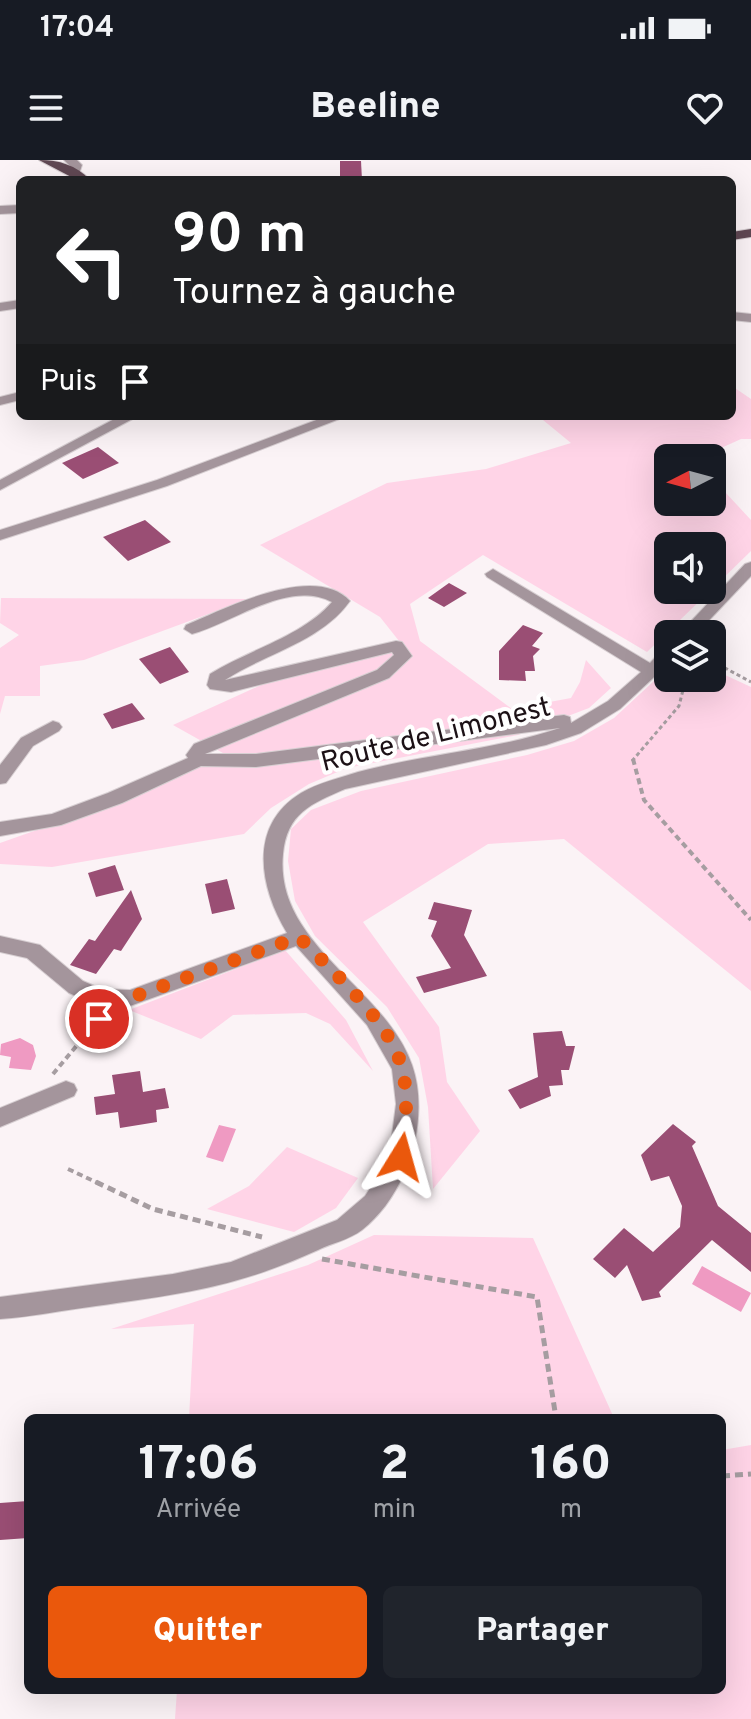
<!DOCTYPE html>
<html lang="fr">
<meta charset="utf-8">
<style>
body{margin:0;font-family:Overpass,sans-serif;background:#20242c;color:#f1f3f6;height:100vh;display:flex;flex-direction:column;font-size:30px;white-space:nowrap}
*{box-sizing:border-box;margin:0}
p{font-size:26px;color:#9ea1a6}
.icon{flex:none;width:44px;height:44px;fill:none;stroke:currentColor;stroke-width:2;stroke-linecap:round;stroke-linejoin:round}
.map{position:relative;flex:1;overflow:hidden}
.sheet{position:absolute;left:24px;top:1254px;width:702px;height:280px;display:flex;flex-direction:column;background:#171b24;border-radius:12px;box-shadow:0 8px 32px #0002}
.sheet>*{flex:none}
.guide{position:absolute;left:16px;top:16px;width:720px;height:244px;border-radius:12px;box-shadow:0 8px 32px #0002;background:#202124;color:#fff;overflow:hidden}
.needle{width:52px;rotate:264deg}
.tools{position:absolute;left:654px;top:284px;display:grid;gap:16px}
.tools a{display:grid;place-items:center;width:72px;height:72px;border-radius:12px;background:#171b24;box-shadow:0 8px 32px #0002;font-size:40px}
.pin{position:absolute;display:grid;place-items:center;width:68px;height:68px;color:#fff;margin:-34px;border:4px solid #fff;border-radius:50%;box-shadow:0 2px 8px #0007}
.me{position:absolute;width:88px;margin:-44px;rotate:8deg;stroke-linejoin:round;filter:drop-shadow(0 0 6px #0008)}
.turn{display:flex;align-items:center;gap:28px;height:168px;padding:0 24px;font-size:36px}
.turn .icon{width:104px;height:104px;stroke-width:2.5}
.turn b{display:block;font-size:56px;line-height:68px}
.then{display:flex;align-items:center;height:76px;padding:0 24px;background:#0003;gap:16px;font-size:30px}
.eta{display:flex;justify-content:space-evenly;align-items:center;height:136px;text-align:center}
.eta b{font-size:48px;font-weight:800;line-height:56px}
.cta{display:flex;gap:16px;margin-top:auto;padding:16px 24px}
.cta a{flex:1;height:92px;border-radius:12px;background:#ea580c;color:#fff;font-size:32px;font-weight:800;line-height:92px;text-align:center}
.cta a+a{background:#20242c;color:#f1f3f6}
.status{display:flex;justify-content:space-between;align-items:center;height:56px;padding:0 40px;background:#171b24;direction:ltr}
.status svg{height:22px;fill:currentColor}
header{display:flex;justify-content:space-between;align-items:center;height:104px;padding:0 24px;background:#171b24;font-size:36px;font-weight:800}
.map>svg:first-child{display:block}
</style>
<div class="status"><b>17:04</b><svg viewBox="0 0 49 12"><path d="M0 12V9h3v3zM5 12V6h3v6zM10 12V3h3v9zM15 12V0h3v12zM26 1h20v11H26zM47 4h2v5h-2z"/></svg></div>
<header><svg class="icon" aria-label="menu" viewBox="0 0 24 24"><path d="M4 6h16M4 12h16M4 18h16"/></svg>Beeline<svg class="icon" aria-label="heart" viewBox="0 0 24 24"><path d="M12 20l-8-8c-3-5 5-10 8-4 3-6 11-1 8 4z"/></svg></header>
<div class="map">
<svg width="751" height="1559" viewBox="0 0 751 1559">
<rect width="100%" height="100%" fill="#fbf3f6"/>
<g fill="#ffd4e7">
<polygon points="732,226 751,239 751,279 741,279 699,298 668,298 668,342 712,342 712,318 751,360 751,391 712,429 712,386 668,386 668,430 711,430 647,492 483,395 410,444 420,481 512,549 571,538 580,522 586,500 611,528 589,548 518,575 347,608 309,624 271,648 244,674 52,707 0,704 0,683 153,629 223,593 173,565 270,521 403,486 380,457 260,385 387,323 486,309 571,283 543,260 594,256 732,256"/>
<polygon points="1,438 249,439 84,500 40,506 40,536 5,536 0,554 0,488 19,475 0,463"/>
<polygon points="668,508 668,518 712,518 712,509 751,527 751,831 564,679 488,684 363,762 439,867 447,922 480,971 433,1029 428,947 419,898 387,847 315,776 295,741 288,701 291,669 311,650 361,631 527,595 574,581 614,558"/>
<polygon points="285,790 346,860 373,911 330,864 306,853 233,855 201,879 129,850"/>
<polygon points="287,987 358,1018 336,1048 294,1072 207,1049 249,1026"/>
<polygon points="374,1075 533,1078 614,1258 189,1258 194,1164 111,1169 308,1105"/>
<polygon points="751,1285 751,1559 175,1559 177,1530 722,1530 722,1290"/>
</g>
<g fill="#ef9ac2">
<polygon points="20,878 33,885 36,896 31,910 9,908 11,897 0,895 1,884"/>
<polygon points="219,965 236,969 223,1002 206,997"/>
<polygon points="702,1106 751,1133 741,1152 692,1124"/>
</g>
<g fill="#9a4e74">
<polygon points="340,1 361,1 362,20 340,20"/>
<polygon points="98,287 119,303 83,319 62,303"/>
<polygon points="145,360 171,382 128,401 103,377"/>
<polygon points="449,423 467,433 444,447 428,438"/>
<polygon points="523,465 543,473 532,486 540,489 533,496 535,511 525,511 526,521 499,520 499,491"/>
<polygon points="170,487 189,512 160,524 139,499"/>
<polygon points="132,543 145,559 112,569 103,554"/>
<polygon points="115,705 124,730 96,737 88,713"/>
<polygon points="227,719 235,749 212,754 205,724"/>
<polygon points="131,730 142,759 121,791 114,789 96,814 70,805 89,779 95,781"/>
<polygon points="434,742 472,750 464,775 487,816 424,833 416,817 451,808 431,776 437,761 428,759"/>
<polygon points="562,871 566,886 575,886 569,910 561,910 563,925 549,926 551,936 520,949 508,930 538,917 533,873"/>
<polygon points="140,911 143,932 165,928 169,948 156,950 157,962 120,968 118,952 96,955 94,937 115,934 112,915"/>
<polygon points="673,964 696,982 692,986 718,1046 751,1073 751,1112 712,1080 659,1132 661,1137 642,1141 627,1105 615,1118 593,1099 624,1068 653,1092 680,1067 682,1046 669,1016 651,1021 641,995"/>
<polygon points="28,1341 28,1378 0,1380 0,1343"/>
</g>
<g fill="none" stroke-linecap="round" stroke-linejoin="round">
<g stroke="#d7cfd2" stroke-width="2">
<g id="minor">
<polygon points="64,0 77,0 82,5 79,14 71,14 72,8"/>
<polygon points="20,45 20,53 0,54 0,46"/>
<polygon points="20,140 20,148 0,151 0,143"/>
<polygon points="732,152 751,154 751,162 732,160"/>
<polygon points="20,232 20,240 0,245 0,237"/>
<polygon points="120,256 138,256 0,330 0,320"/>
<polygon points="327,256 347,256 167,326 0,380 0,370 157,320"/>
<polygon points="751,402 751,416 696,474 679,474 745,404"/>
<path d="M493 409 650 503 662 490 668 489V504L620 549 581 573 546 585 345 629C311 644 287 653 283 694 274 785 385 827 412 905 431 960 407 1035 362 1070 349 1080 332 1083 318 1090 238 1127 181 1134 96 1146 64 1150 32 1157 0 1159V1137L173 1114 231 1102 337 1060 365 1036 380 1013 391 983 396 944 392 909 367 865 296 786 130 846 92 843 69 833 27 798 0 792V776L40 785 83 821 101 829 130 830 287 773C260 728 247 666 301 633 318 623 339 618 358 612 425 594 495 590 560 568L256 607 201 606 122 643 61 665 0 676V662L52 654 108 633 188 598 186 595 194 584 377 510 394 495 392 492 231 532 210 529 207 525 210 514C248 490 303 476 332 442 288 419 233 463 192 474L184 469 186 465C224 449 315 402 350 441 321 482 266 493 225 520L396 481 402 482 412 496 389 518 205 594H256L564 555 570 557 571 563 608 541 641 512 487 417 485 414Z"/>
<polygon points="53,561 59,563 62,567 59,571 33,586 6,623 0,624 0,605 21,578"/>
<polygon points="66,921 74,924 77,930 74,936 0,967 0,948"/>
</g>
</g>
<g stroke="#d7cfd2" stroke-width="2">
<g id="major">
<path d="M39 0C59 0 76 5 90 20H77Z"/>
<polygon points="751,69 751,77 732,80 732,72"/>
</g>
</g>
<g stroke="#a69da1" stroke-width="3" stroke-dasharray="4 3" stroke-linecap="butt">
<polyline points="712,501 751,522"/>
<polyline points="632,601 679,546 686,518"/>
</g>
<g stroke="#a69da1" stroke-width="4" stroke-dasharray="6 4" stroke-linecap="butt">
<polyline points="633,599 644,640 751,760"/>
<polyline points="53,914 104,853"/>
<polyline points="68,1009 100,1024"/>
</g>
<g stroke="#a69da1" stroke-width="5" stroke-dasharray="8 5" stroke-linecap="butt">
<polyline points="96,1022 153,1049 262,1077"/>
<polyline points="322,1099 537,1137 556,1258"/>
<polyline points="722,1316 751,1314"/>
</g>
<use href="#minor" fill="#a4959c" fill-rule="evenodd"/>
<use href="#major" fill="#604853" fill-rule="evenodd"/>
</g>
<g fill="none" stroke-linecap="round" stroke-linejoin="round">
<path stroke="#ea580c" stroke-width="14" stroke-dasharray="0 25.2" d="M99 859 116 839 130 838 299 777C330 809 390 862 401 905 410 936 405 966 401 997"/>
</g>
<g text-anchor="middle" dominant-baseline="central" stroke-width="8" stroke-linejoin="round" paint-order="stroke">
<g font-size="28" fill="#1c1116" stroke="#fff">
<text transform="translate(436 576) rotate(-14)">Route de Limonest</text>
</g>
</g>
</svg>
<div class="tools">
<a><svg class="needle" viewBox="-14 -14 28 28"><path d="M0-13l5 13h-10z" fill="#e53935"/><path d="M0 13l5-13h-10z" fill="#9ea1a6"/></svg></a>
<a><svg class="icon" aria-label="sound" viewBox="0 0 24 24"><path d="M4 9h4l5-4v14l-5-4H4zM17 9q2 3 0 6"/></svg></a>
<a><svg class="icon" aria-label="layers" viewBox="0 0 24 24"><path d="M12 4l9 5-9 5-9-5zM3 14l9 5 9-5"/></svg></a>
</div>
<div class="pin" style="left:99px;top:859px;background:#d93025"><svg class="icon" aria-label="arrive" viewBox="0 0 24 24"><path d="M6 21V4h12l-3 4 3 4H6"/></svg></div>
<svg class="me" style="left:401px;top:997px" viewBox="-20 -20 40 40"><path d="M0-17L14 15 0 8-14 15z" fill="#ea580c" stroke="#fff" stroke-width="4"/></svg>
<div class="guide">
<div class="turn"><svg class="icon" aria-label="left" viewBox="0 0 24 24"><path d="M17 20v-9H6M10 6l-5 5 5 5"/></svg><div><b>90 m</b>Tournez à gauche</div></div>
<div class="then">Puis<svg class="icon" aria-label="arrive" viewBox="0 0 24 24"><path d="M6 21V4h12l-3 4 3 4H6"/></svg></div>
</div>
<section class="sheet">
<div class="eta">
<div><b>17:06</b><p>Arrivée</p></div>
<div><b>2</b><p>min</p></div>
<div><b>160</b><p>m</p></div>
</div>
<div class="cta"><a>Quitter</a><a>Partager</a></div>
</section>
</div>
